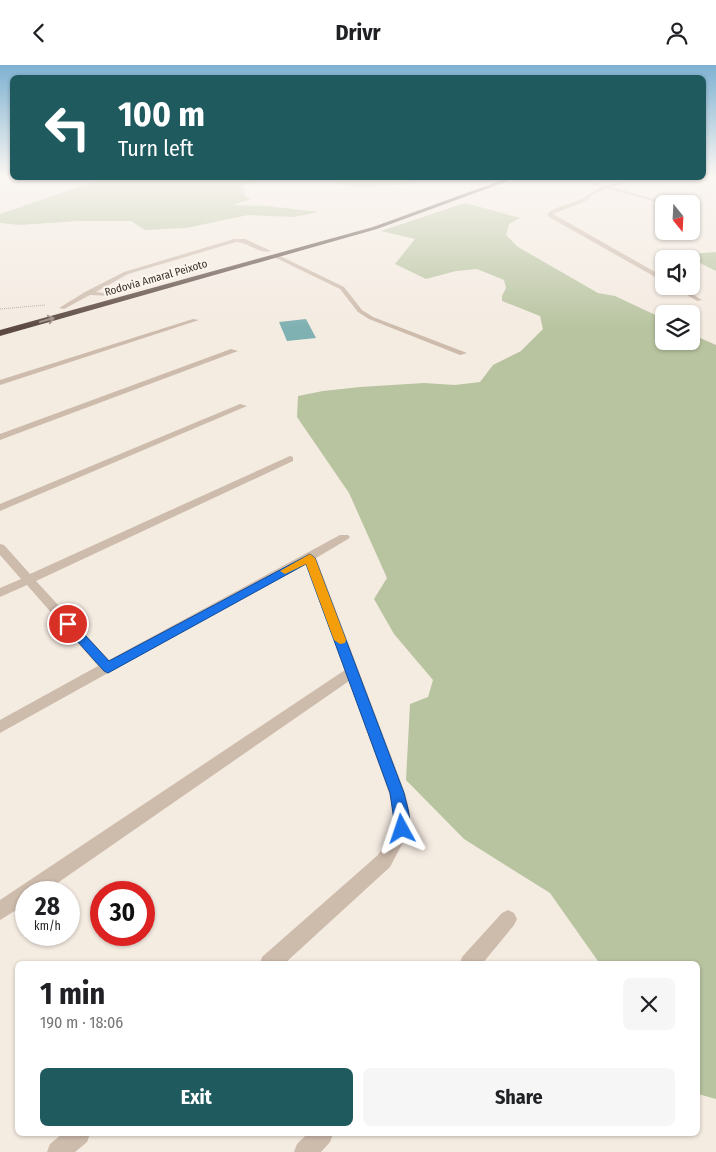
<!DOCTYPE html>
<meta charset="utf-8">
<style>
body{margin:0;font-family:"Fira Sans Condensed",sans-serif;background:#f6f6f6;color:#202124;height:100vh;display:flex;flex-direction:column;font-size:19px;white-space:nowrap}
*{box-sizing:border-box;margin:0}
p{font-size:16px;color:#757577}
.icon{flex:none;width:28px;height:28px;fill:none;stroke:currentColor;stroke-width:2;stroke-linecap:round;stroke-linejoin:round}
.map{position:relative;flex:1;overflow:hidden}
.side{position:absolute;left:15px;top:896px;width:685px;height:175px;display:flex;flex-direction:column;background:#fff;border-radius:8px;box-shadow:0 1px 4px #0004}
.side>*{flex:none}
.hud{position:absolute;left:10px;top:10px;width:696px;height:105px;border-radius:8px;box-shadow:0 1px 4px #0004;background:#1f5a5e;color:#fff;overflow:hidden}
.needle{width:32px;rotate:162deg}
.buttons{position:absolute;left:655px;top:130px;display:grid;gap:10px}
.buttons a{display:grid;place-items:center;width:45px;height:45px;border-radius:8px;background:#fff;box-shadow:0 1px 4px #0004;font-size:25px}
.speed{position:absolute;left:15px;top:816px;display:flex;gap:10px;font-size:25px;font-weight:700;text-align:center}
.speed>*{display:grid;place-content:center;width:65px;height:65px;border-radius:50%;background:#fff;box-shadow:0 1px 4px #0004;line-height:1}
.speed small{font-size:12px;font-weight:400}
.speed .limit{border:8px solid #d22;background:#fff;color:#111}
.pin{position:absolute;display:grid;place-items:center;width:42px;height:42px;color:#fff;margin:-21px;border:2px solid #fff;border-radius:50%;box-shadow:0 1px 5px #0007}
.me{position:absolute;width:55px;margin:-28px;rotate:355deg;stroke-linejoin:round;filter:drop-shadow(0 0 4px #0008)}
.turn{display:flex;align-items:center;gap:18px;height:105px;padding:0 25px;font-size:22px}
.turn .icon{width:65px;height:65px;stroke-width:2.5}
.turn b{display:block;font-size:35px;line-height:42px}
.round{display:grid;place-items:center;flex:none;width:52px;height:52px;border-radius:8px;background:#f6f6f6}
.headline{display:flex;align-items:center;justify-content:space-between;height:85px;padding:0 25px}
h1{font-size:30px;font-weight:700;line-height:38px}
.button{display:flex;gap:10px;margin-top:auto;padding:10px 25px}
.button a{flex:1;height:58px;border-radius:8px;background:#1f5a5e;color:#fff;font-size:20px;font-weight:700;line-height:58px;text-align:center}
.button a+a{background:#f6f6f6;color:#202124}
header{display:flex;justify-content:space-between;align-items:center;height:65px;padding:0 25px;background:#fff;font-size:22px;font-weight:700}
.map>svg:first-child{display:block}
</style>
<header><svg class="icon" aria-label="back" viewBox="0 0 24 24"><path d="M15 5l-7 7 7 7"/></svg>Drivr<svg class="icon" aria-label="person" viewBox="0 0 24 24"><circle cx="12" cy="8" r="4"/><path d="M4 21q1-7 8-7t8 7"/></svg></header>
<div class="map">
<svg width="716" height="1087" viewBox="0 0 716 1087">
<rect width="100%" height="100%" fill="#f4ebe1"/>
<g fill="#b8c4a0">
<polygon points="104,113 280,113 243,120 245,131 251,134 233,140 267,141 319,147 293,152 248,150 186,163 145,165 131,156 78,156 20,160 0,158 0,149"/>
<polygon points="308,113 446,113 439,116 361,123"/>
<polygon points="465,138 520,153 509,159 506,170 518,182 598,228 615,231 664,254 664,276 691,276 691,269 716,280 716,1034 698,1029 698,899 600,899 550,828 464,774 406,715 410,639 428,632 433,615 394,569 374,534 387,513 349,428 297,352 298,331 323,326 360,322 424,318 455,320 480,317 493,300 521,286 543,264 540,251 502,236 502,231 506,223 504,215 477,204 456,206 426,214 395,199 415,174 381,166"/>
<polygon points="716,187 716,206 692,194 690,189"/>
</g>
<polygon fill="#7fb0b2" points="306,254 316,273 287,276 279,257"/>
<g fill="none" stroke-linecap="round" stroke-linejoin="round">
<polyline stroke="#b9a596" stroke-width="1" stroke-dasharray="1 1" stroke-linecap="butt" points="0,244 45,240"/>
<polygon fill="#cdbbac" fill-rule="evenodd" points="606,121 608,121 671,139 664,139 606,123"/>
<g fill="#cdbbac" fill-rule="evenodd">
<path d="M569 112C582 112 597 122 609 120 620 118 628 112 640 112L593 129 586 136 553 149 664 212V217L549 152 547 149C557 140 571 140 581 134 589 130 594 125 602 122Z"/>
<path d="M234 174H245L271 186C262 190 247 177 236 177L128 209 96 227 112 229V231L90 230 64 244 59 243 85 227 124 207Z"/>
<polygon points="274,190 278,190 344,222 362,245 373,252 467,288 460,290 369,254 358,247 340,224 274,192"/>
<polygon points="672,221 680,221 702,235 697,236"/>
<polygon points="193,254 199,255 0,320 0,315"/>
<polygon points="231,284 238,286 0,375 0,369"/>
<polygon points="240,339 247,341 0,446 0,439"/>
<polygon points="290,391 293,392 293,396 36,516 109,595 340,470 348,470 350,472 348,474 316,493 405,728 410,749 410,764 390,802 284,899 260,899 262,892 378,790 394,763 394,749 389,728 349,616 43,828 26,828 26,839 0,855 0,835 345,605 306,498 0,668 0,655 98,601 27,520 0,532 0,523 21,514 0,490 0,479 4,480 30,509"/>
<polygon points="508,845 514,848 517,854 514,860 482,899 460,899 462,892 502,848"/>
<polygon points="62,1069 90,1069 87,1077 75,1087 47,1087 50,1079"/>
<polygon points="307,1069 333,1069 330,1077 321,1087 294,1087 297,1079"/>
</g>
<polygon fill="#5c4a42" fill-rule="evenodd" points="511,112 519,112 377,164 0,271 0,265 373,162"/>
</g>
<defs><path id="oneway-shaft" d="M-6 0H5M1.5-3L5.5 0L1.5 3" fill="none" stroke-width="1.6" stroke-linecap="round" stroke-linejoin="round" transform="scale(1.25)"/></defs>
<use stroke="#9c8e87" href="#oneway-shaft" transform="translate(47 255) rotate(-16)"/>
<linearGradient id="sky" x2="0" y2="1"><stop stop-color="#7eb2d2"/><stop offset="0.42" stop-color="#faf6f2"/><stop offset="1" stop-color="#faf6f2" stop-opacity="0"/></linearGradient>
<rect width="716" height="263" fill="url(#sky)"/>
<path fill="#1a73e8" stroke="#114b97" d="M310 489 315 493 404 728C407 741 413 756 407 769L402 771 396 769 390 728 306 499 108 608 104 606 62 559 64 556H72L109 596Z"/>
<polygon fill="#f59e0b" points="310,489 315,493 346,575 345,578 340,579 334,575 306,499 285,509 280,506"/>
<g text-anchor="middle" dominant-baseline="central" stroke-width="4.5" stroke-linejoin="round" paint-order="stroke">
<g font-size="11" fill="#3b302b" stroke="#fbf5ee">
<text transform="translate(156 213) rotate(-16)">Rodovia Amaral Peixoto</text>
</g>
</g>
</svg>
<div class="buttons">
<a><svg class="needle" viewBox="-14 -14 28 28"><path d="M0-13l5 13h-10z" fill="#e53935"/><path d="M0 13l5-13h-10z" fill="#757577"/></svg></a>
<a><svg class="icon" aria-label="sound" viewBox="0 0 24 24"><path d="M4 9h4l5-4v14l-5-4H4zM17 9q2 3 0 6"/></svg></a>
<a><svg class="icon" aria-label="layers" viewBox="0 0 24 24"><path d="M12 4l9 5-9 5-9-5zM3 14l9 5 9-5"/></svg></a>
</div>
<div class="speed"><div>28<small>km/h</small></div><div class="limit">30</div></div>
<div class="pin" style="left:68px;top:559px;background:#d93025"><svg class="icon" aria-label="arrive" viewBox="0 0 24 24"><path d="M6 21V4h12l-3 4 3 4H6"/></svg></div>
<svg class="me" style="left:402px;top:764px" viewBox="-20 -20 40 40"><path d="M0-17L14 15 0 8-14 15z" fill="#1a73e8" stroke="#fff" stroke-width="4"/></svg>
<div class="hud">
<div class="turn"><svg class="icon" aria-label="left" viewBox="0 0 24 24"><path d="M17 20v-9H6M10 6l-5 5 5 5"/></svg><div><b>100 m</b>Turn left</div></div>
</div>
<section class="side">
<div class="headline"><div><h1>1 min</h1><p>190 m · 18:06</p></div><a class="round"><svg class="icon" aria-label="close" viewBox="0 0 24 24"><path d="M6 6l12 12M18 6L6 18"/></svg></a></div>
<div class="button"><a>Exit</a><a>Share</a></div>
</section>
</div>
